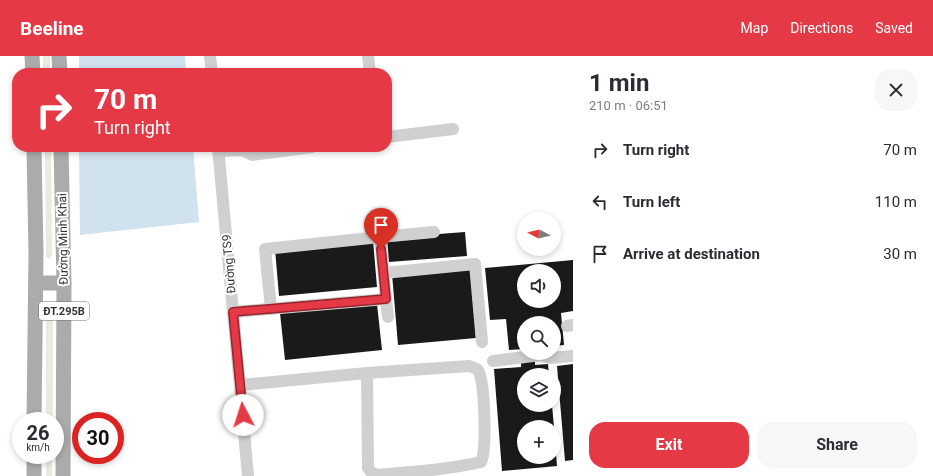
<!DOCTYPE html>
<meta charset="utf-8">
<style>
body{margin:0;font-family:Roboto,sans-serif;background:#f7f7f7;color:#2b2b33;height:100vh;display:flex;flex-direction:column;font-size:15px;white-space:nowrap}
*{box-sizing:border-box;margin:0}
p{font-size:13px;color:#7c7c81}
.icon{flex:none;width:22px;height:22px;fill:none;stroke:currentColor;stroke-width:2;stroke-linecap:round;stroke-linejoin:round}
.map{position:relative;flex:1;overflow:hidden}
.drawer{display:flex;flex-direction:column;background:#fff;width:360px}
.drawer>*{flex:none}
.top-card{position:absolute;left:12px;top:12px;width:380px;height:84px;border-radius:16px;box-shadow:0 2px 6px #0003;background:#e63946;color:#fff;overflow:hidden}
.needle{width:26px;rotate:277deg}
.buttons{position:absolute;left:517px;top:156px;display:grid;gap:8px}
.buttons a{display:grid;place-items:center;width:44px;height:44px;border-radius:50%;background:#fff;box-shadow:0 2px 6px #0003;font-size:20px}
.speed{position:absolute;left:12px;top:356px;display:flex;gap:8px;font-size:20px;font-weight:700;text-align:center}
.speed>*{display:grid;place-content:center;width:52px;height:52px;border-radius:50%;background:#fff;box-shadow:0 2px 6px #0003;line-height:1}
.speed small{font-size:10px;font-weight:400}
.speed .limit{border:6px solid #d22;background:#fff;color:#111}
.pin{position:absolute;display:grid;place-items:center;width:34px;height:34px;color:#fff;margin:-41px -17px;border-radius:50% 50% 50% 0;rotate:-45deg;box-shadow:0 0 4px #0007}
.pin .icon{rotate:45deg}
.me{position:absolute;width:44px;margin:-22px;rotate:355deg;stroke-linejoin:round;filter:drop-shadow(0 0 3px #0008)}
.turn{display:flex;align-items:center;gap:14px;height:84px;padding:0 16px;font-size:18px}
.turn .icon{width:52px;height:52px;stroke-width:2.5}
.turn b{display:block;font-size:28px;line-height:34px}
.round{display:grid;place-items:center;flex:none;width:42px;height:42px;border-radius:16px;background:#f7f7f7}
.summary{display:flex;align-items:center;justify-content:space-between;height:68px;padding:0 16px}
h1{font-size:24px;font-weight:700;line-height:30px}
.primary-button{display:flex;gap:8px;margin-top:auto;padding:8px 16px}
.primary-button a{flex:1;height:46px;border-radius:16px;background:#e63946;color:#fff;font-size:16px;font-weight:700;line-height:46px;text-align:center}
.primary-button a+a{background:#f7f7f7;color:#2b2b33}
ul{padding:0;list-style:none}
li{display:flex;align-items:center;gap:12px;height:52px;padding:0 16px}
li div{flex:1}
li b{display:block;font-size:15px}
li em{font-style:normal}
header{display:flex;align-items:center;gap:24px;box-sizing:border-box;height:56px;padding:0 20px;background:#e63946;color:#fff}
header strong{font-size:19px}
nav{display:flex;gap:22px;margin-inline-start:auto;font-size:14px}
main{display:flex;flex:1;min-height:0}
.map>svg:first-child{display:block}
</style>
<header>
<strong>Beeline</strong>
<nav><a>Map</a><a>Directions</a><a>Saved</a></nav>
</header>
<main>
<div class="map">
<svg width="573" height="420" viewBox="0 0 573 420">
<rect width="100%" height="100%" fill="#fff"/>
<g fill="#e6ecdf">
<rect x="43" y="0" width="7" height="17"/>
<polygon points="45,91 51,91 52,199 50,203 46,201"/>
<polygon points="50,246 52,247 53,250 53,365 46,365 46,248"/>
<rect x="46" y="399" width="6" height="21"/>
</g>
<g fill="#cfe2ee">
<polygon points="79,0 185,0 186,17 79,17"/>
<polygon points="79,91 193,91 199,166 80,179"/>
</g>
<g fill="#1a1a1a" fill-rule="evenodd">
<polygon points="465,176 467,200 389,206 387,182"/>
<polygon points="373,184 377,231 279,240 275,193"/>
<path d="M573 204V255L561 257 564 289 554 290V267H524V293L509 294 506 263 490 264 485 212ZM524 215H554V245H524Z"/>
<polygon points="470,211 476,282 398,289 392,218"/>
<polygon points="377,248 382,294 285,304 280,257"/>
<polygon points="535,305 535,309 548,308 549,319 524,319 524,349 552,349 554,371 524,371 524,401 554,401 554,385 555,385 557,410 502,415 494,313 521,311 521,306"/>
<polygon points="573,308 573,404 565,405 557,310"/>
</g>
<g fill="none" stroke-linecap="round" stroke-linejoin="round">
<g stroke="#d0d0d0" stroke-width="12">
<polyline points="210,0 212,17"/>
<polyline points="368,0 370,17"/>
<polyline points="387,81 453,73"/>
<polyline points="218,91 248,420"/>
<polyline points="219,95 242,94 252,99 312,91"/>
<polyline points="384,217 475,208 482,286"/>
<polyline points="386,243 380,181 434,176"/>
<polyline points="271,253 265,193 380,181"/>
<polyline points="233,256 386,243 388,261"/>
<polyline points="567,270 573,269"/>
<polyline points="493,305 541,299 550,302 573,300"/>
<path d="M240 329 367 317 469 310C472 311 476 312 478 314 485 326 487 394 481 406 446 414 411 416 376 419L371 416 368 412 367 317"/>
</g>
<g stroke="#ababab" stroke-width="15">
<polyline points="32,0 33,17"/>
<polyline points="59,0 60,17"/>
<polyline points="34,91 36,198 34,365"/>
<polyline points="61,91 64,227 63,420"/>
<polyline points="36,227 64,227"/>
<polyline points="34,420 34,399"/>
</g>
</g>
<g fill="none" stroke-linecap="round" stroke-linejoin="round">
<g stroke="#96252e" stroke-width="10">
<polyline id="route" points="243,359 233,256 386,243 381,193"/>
</g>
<use href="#route" stroke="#e63946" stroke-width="7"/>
</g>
<g text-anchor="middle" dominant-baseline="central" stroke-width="4" stroke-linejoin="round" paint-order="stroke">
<rect fill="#fff" stroke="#707070" stroke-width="1" x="39" y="246" width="50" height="18" rx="3"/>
<g font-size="11" font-weight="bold" fill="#333">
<text x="64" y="255">ĐT.295B</text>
</g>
<g font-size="12" fill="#333" stroke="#fff">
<text transform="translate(63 183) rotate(-91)">Đường Minh Khai</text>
<text transform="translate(229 208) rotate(-95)">Đường TS9</text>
</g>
</g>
</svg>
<div class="buttons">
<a><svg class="needle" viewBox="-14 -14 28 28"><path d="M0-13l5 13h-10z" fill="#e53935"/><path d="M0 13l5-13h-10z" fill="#7c7c81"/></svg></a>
<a><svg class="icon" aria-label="sound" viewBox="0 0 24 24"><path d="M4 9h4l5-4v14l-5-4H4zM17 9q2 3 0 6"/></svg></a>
<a><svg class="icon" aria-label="search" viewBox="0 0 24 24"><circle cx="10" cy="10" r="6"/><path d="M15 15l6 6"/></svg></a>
<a><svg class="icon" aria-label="layers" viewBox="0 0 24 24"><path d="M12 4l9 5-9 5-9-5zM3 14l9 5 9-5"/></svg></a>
<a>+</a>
</div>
<div class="speed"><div>26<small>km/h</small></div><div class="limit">30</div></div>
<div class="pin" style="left:381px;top:193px;background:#d93025"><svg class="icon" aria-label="arrive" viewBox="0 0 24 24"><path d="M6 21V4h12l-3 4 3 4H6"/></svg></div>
<svg class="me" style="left:243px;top:359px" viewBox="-20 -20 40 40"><circle r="19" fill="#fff"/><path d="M0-13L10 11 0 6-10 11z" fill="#e63946"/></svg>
<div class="top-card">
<div class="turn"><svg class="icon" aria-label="right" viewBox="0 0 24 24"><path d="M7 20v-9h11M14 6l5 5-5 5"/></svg><div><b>70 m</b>Turn right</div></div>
</div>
</div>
<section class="drawer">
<div class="summary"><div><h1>1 min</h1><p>210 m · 06:51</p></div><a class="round"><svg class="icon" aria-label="close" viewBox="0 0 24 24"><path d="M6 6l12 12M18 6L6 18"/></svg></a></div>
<ul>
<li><svg class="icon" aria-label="right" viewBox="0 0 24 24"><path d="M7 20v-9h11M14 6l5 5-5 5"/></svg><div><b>Turn right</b></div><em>70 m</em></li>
<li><svg class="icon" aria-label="left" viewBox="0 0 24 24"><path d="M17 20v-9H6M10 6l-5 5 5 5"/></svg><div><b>Turn left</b></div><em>110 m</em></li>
<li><svg class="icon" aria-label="arrive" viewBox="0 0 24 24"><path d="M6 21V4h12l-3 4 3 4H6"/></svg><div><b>Arrive at destination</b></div><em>30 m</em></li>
</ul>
<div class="primary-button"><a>Exit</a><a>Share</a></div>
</section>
</main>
